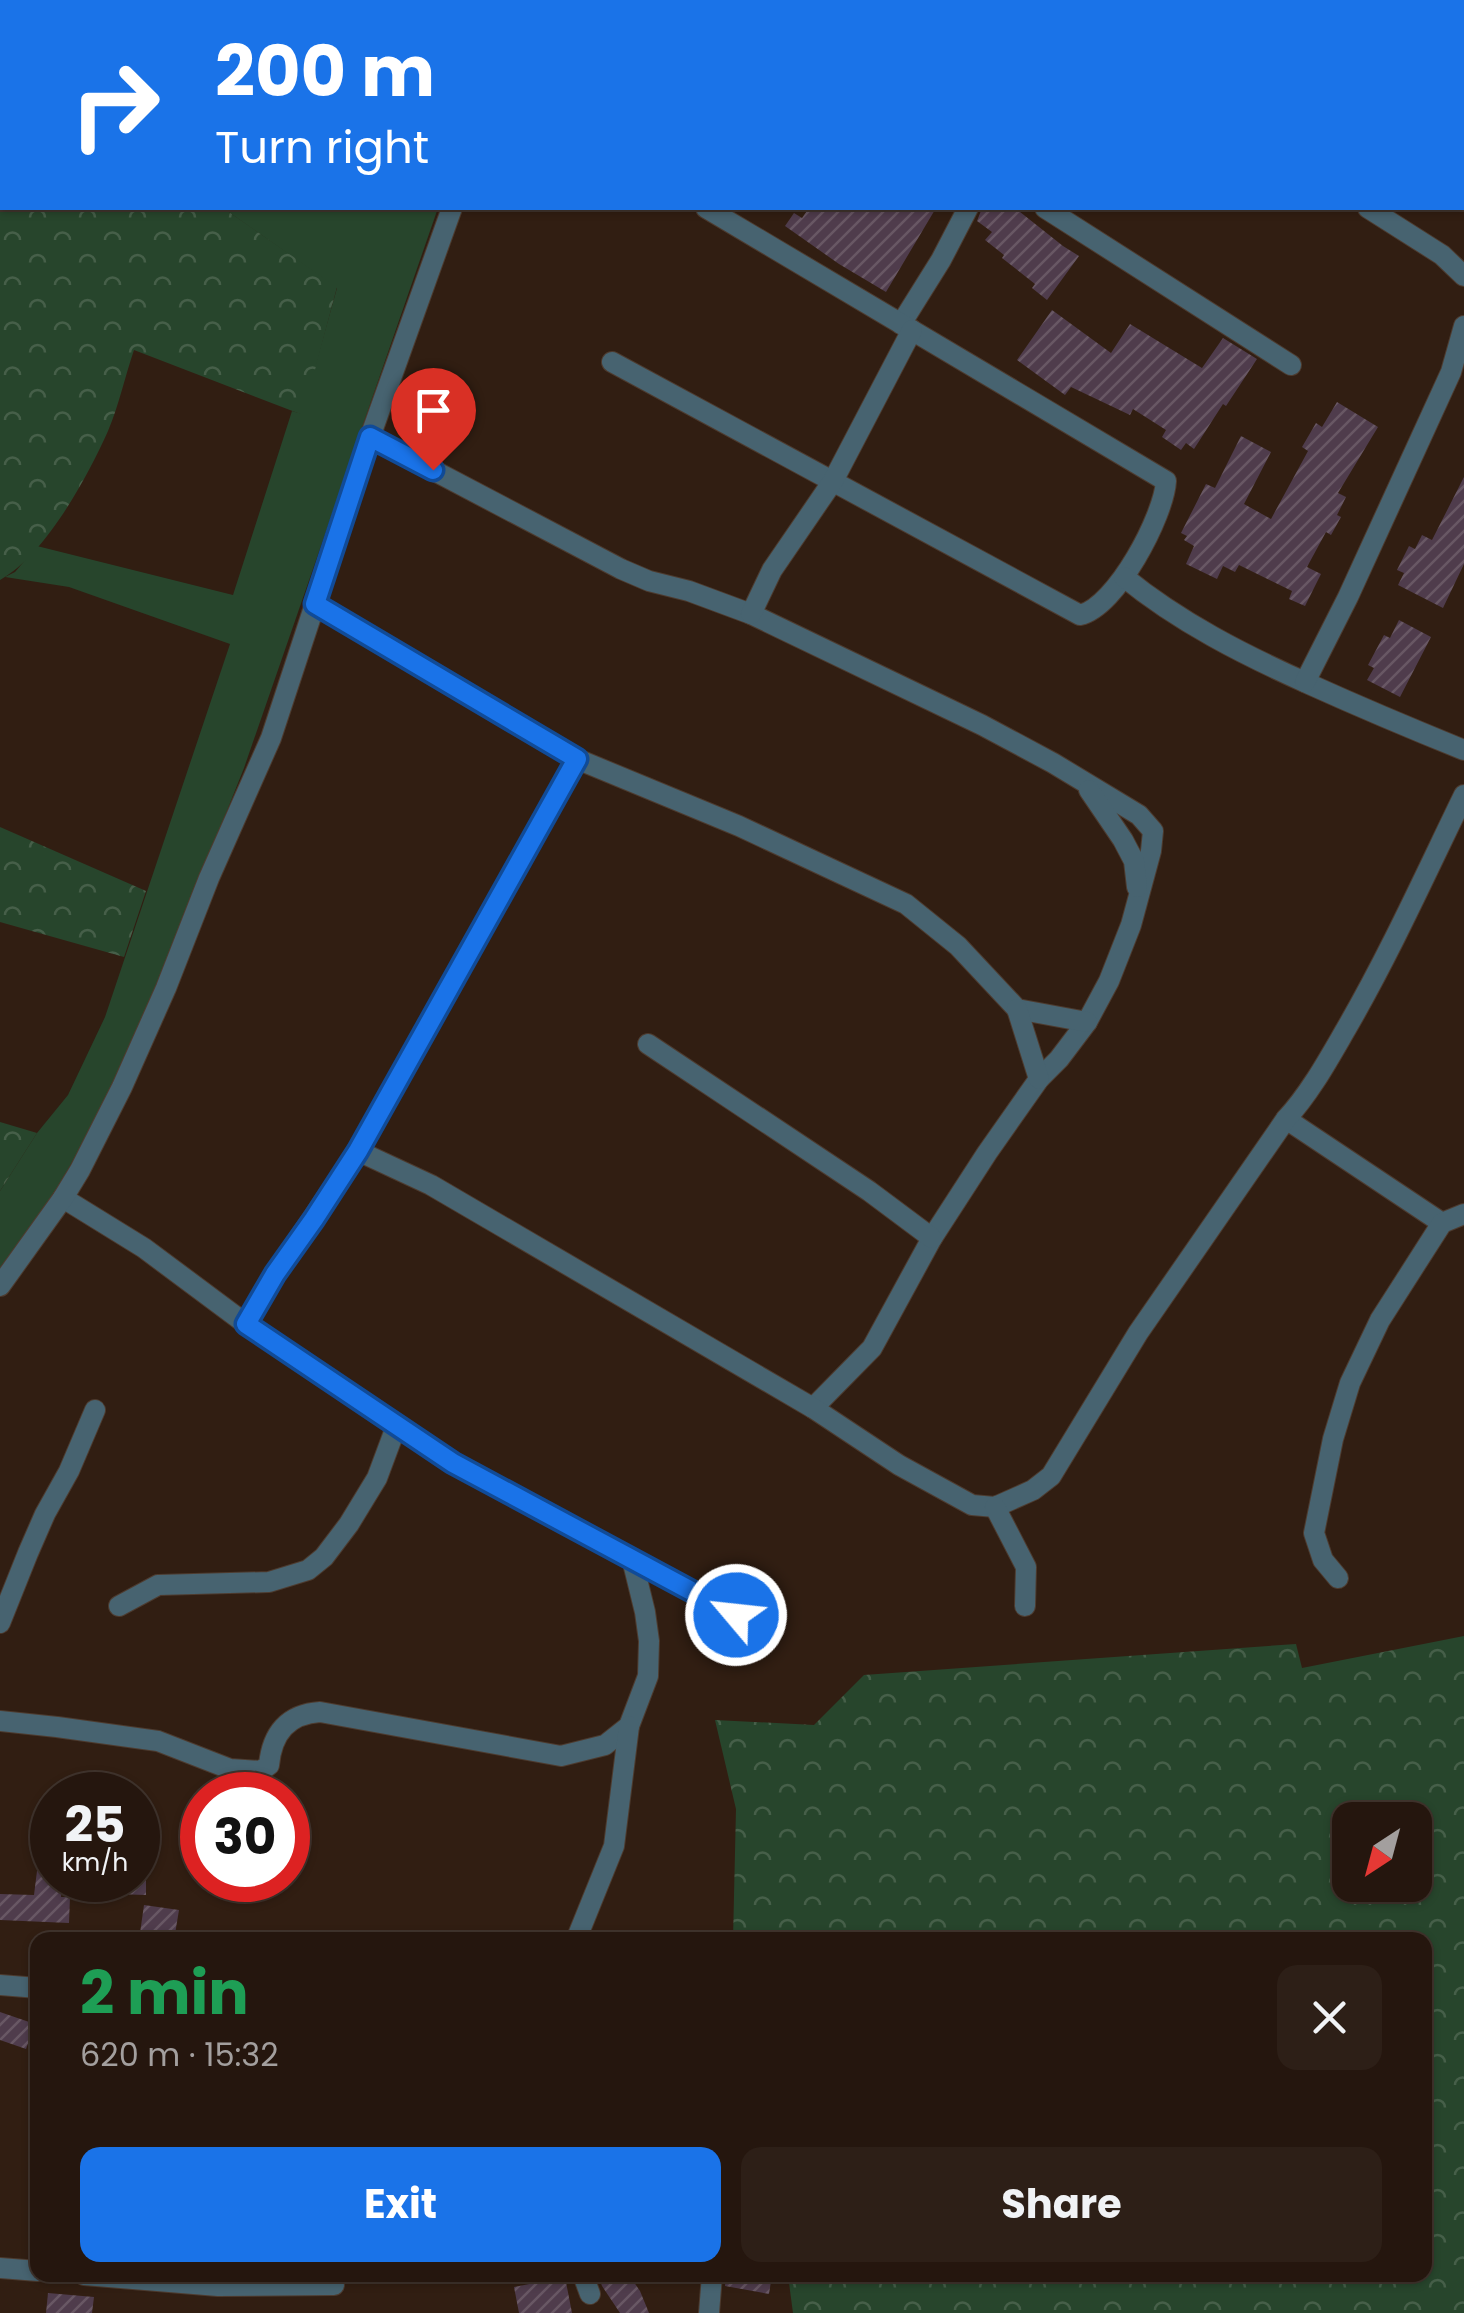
<!DOCTYPE html>
<meta charset="utf-8">
<style>
body{margin:0;font-family:Poppins,sans-serif;background:#2d1f17;color:#f1f3f6;height:100vh;display:flex;flex-direction:column;font-size:38px;white-space:nowrap}
*{box-sizing:border-box;margin:0}
p{font-size:32px;color:#a39f9e}
.icon{flex:none;width:55px;height:55px;fill:none;stroke:currentColor;stroke-width:2;stroke-linecap:round;stroke-linejoin:round}
.map{position:relative;flex:1;overflow:hidden}
.details{position:absolute;left:30px;top:1932px;width:1402px;height:350px;display:flex;flex-direction:column;background:#25160e;border-radius:20px;box-shadow:0 2px 8px #0004,0 0 0 2px #42352e}
.details>*{flex:none}
.top-card{position:absolute;left:0px;top:0px;width:1465px;height:210px;box-shadow:0 2px 8px #0004,0 0 0 2px #42352e;background:#1a73e8;color:#fff;overflow:hidden}
.needle{width:65px;rotate:216deg}
.fabs{position:absolute;left:1332px;top:1802px;display:grid;gap:20px}
.fabs a{display:grid;place-items:center;width:100px;height:100px;border-radius:20px;background:#25160e;box-shadow:0 2px 8px #0004,0 0 0 2px #42352e;font-size:50px}
.speed{position:absolute;left:30px;top:1772px;display:flex;gap:20px;font-size:50px;font-weight:700;text-align:center}
.speed>*{display:grid;place-content:center;width:130px;height:130px;border-radius:50%;background:#25160e;box-shadow:0 2px 8px #0004,0 0 0 2px #42352e;line-height:1}
.speed small{font-size:25px;font-weight:400}
.speed .limit{border:15px solid #d22;background:#fff;color:#111}
.pin{position:absolute;display:grid;place-items:center;width:85px;height:85px;color:#fff;margin:-102px -42px;border-radius:50% 50% 50% 0;rotate:-45deg;box-shadow:0 0 10px #0007}
.pin .icon{rotate:45deg}
.me{position:absolute;width:110px;margin:-55px;rotate:298deg;stroke-linejoin:round;filter:drop-shadow(0 0 8px #0008)}
.turn{display:flex;align-items:center;gap:35px;height:210px;padding:0 50px;font-size:45px}
.turn .icon{width:130px;height:130px;stroke-width:2.5}
.turn b{display:block;font-size:70px;line-height:85px}
.round{display:grid;place-items:center;flex:none;width:105px;height:105px;border-radius:20px;background:#2d1f17}
.overview{display:flex;align-items:center;justify-content:space-between;height:170px;padding:0 50px}
h1{font-size:60px;font-weight:700;line-height:75px;color:#1e9e55}
.primary-button{display:flex;gap:20px;margin-top:auto;padding:20px 50px}
.primary-button a{flex:1;height:115px;border-radius:20px;background:#1a73e8;color:#fff;font-size:40px;font-weight:700;line-height:115px;text-align:center}
.primary-button a+a{background:#2d1f17;color:#f1f3f6}
.map>svg:first-child{display:block}
</style>
<div class="map">
<svg width="1464" height="2313" viewBox="0 0 1464 2313">
<defs>
<pattern id="forest-crowns" width="20" height="18" patternUnits="userSpaceOnUse" patternTransform="scale(2.5)"><rect width="20" height="18" fill="#27452c"/><path d="M2 6a3 3 0 1 1 6 0M12 15a3 3 0 1 1 6 0" fill="none" stroke="#465f49"/></pattern>
<pattern id="building-hatch" width="6" height="6" patternUnits="userSpaceOnUse" patternTransform="scale(2.5)"><rect width="6" height="6" fill="#4f3c4c"/><path d="M-1 1l2-2M0 6l6-6M5 7l2-2" fill="none" stroke="#685764"/></pattern>
</defs>
<rect width="100%" height="100%" fill="#311e12"/>
<polygon fill="#27452c" points="223,208 438,208 244,768 130,1054 99,1115 55,1192 0,1268 0,1191 37,1133 68,1095 105,1017 230,644 69,587 5,577 15,572 37,546 233,595 292,411 302,414 337,288"/>
<g fill="url(#forest-crowns)" fill-rule="evenodd">
<path d="M0 0H270L269 2H2V208H223L337 287 303 415 134 350C125 376 119 405 108 431 87 478 45 555 0 580Z"/>
<polygon points="0,827 146,891 124,957 0,922"/>
<polygon points="0,1122 37,1133 0,1191"/>
<path d="M1464 1636V2313H793L788 2275H1425V1940H733L736 1809 715 1720 814 1725 864 1675 1296 1644 1302 1668ZM1350 1820H1415V1885H1350Z"/>
</g>
<g fill="url(#building-hatch)">
<polygon points="809,208 936,208 886,292 839,264 785,226 794,213 802,218"/>
<polygon points="982,208 1015,208 1063,246 1079,256 1047,300 1032,288 1035,284 1002,258 1004,255 985,240 992,232 977,221"/>
<polygon points="1052,310 1111,353 1130,324 1202,368 1223,338 1257,359 1226,406 1223,404 1194,449 1186,443 1181,450 1162,437 1166,430 1133,409 1130,415 1071,387 1065,395 1017,360"/>
<polygon points="1337,402 1378,427 1338,493 1346,497 1337,515 1341,517 1331,535 1326,532 1307,567 1321,574 1305,606 1289,599 1292,591 1239,565 1235,572 1223,566 1217,579 1186,564 1194,546 1184,540 1187,536 1181,533 1206,484 1215,488 1241,436 1271,452 1244,504 1271,519 1308,451 1302,447 1316,423 1322,427"/>
<polygon points="1464,477 1464,564 1443,608 1398,585 1404,573 1397,570 1409,546 1415,549 1422,535 1432,540"/>
<polygon points="1399,620 1431,637 1400,697 1367,680 1374,668 1368,665 1384,635 1390,638"/>
<polygon points="38,1863 52,1865 52,1880 63,1880 61,1897 70,1897 69,1923 0,1920 0,1894 34,1895"/>
<polygon points="113,1880 146,1880 146,1895 113,1894"/>
<polygon points="144,1905 179,1910 174,1940 139,1940"/>
<polygon points="0,2012 35,2024 26,2049 0,2040"/>
<polygon points="598,2275 629,2275 640,2291 649,2313 620,2313 602,2286"/>
<polygon points="726,2275 772,2275 769,2294 725,2286"/>
<polygon points="565,2277 572,2313 519,2313 514,2287"/>
<polygon points="48,2293 94,2297 92,2313 46,2313"/>
</g>
<g fill="none" stroke-linecap="round" stroke-linejoin="round">
<g stroke="#4d3b2f" stroke-width="22">
<g id="minor">
<polyline points="455,0 459,2"/>
<polyline points="1343,0 1345,2"/>
<polyline points="525,2 526,0"/>
<polyline points="676,2 677,0"/>
<polyline points="884,2 886,0"/>
<polyline points="1462,112 1464,113"/>
<polyline points="1045,208 1291,365"/>
<polyline points="1368,208 1442,255 1464,276"/>
<polyline points="901,324 941,260 968,208"/>
<path d="M612 362 1080 615C1116 607 1164 516 1166 481L706 208"/>
<polyline points="370,437 621,569 649,581 689,591 751,614 982,725 1053,763 1139,815 1153,831 1151,851 1131,925 1109,981 1087,1022 1059,1059 1039,1079 987,1153 932,1238 872,1348 813,1408"/>
<path d="M1124 577C1179 622 1244 655 1309 684 1360 707 1412 729 1464 750"/>
<polyline points="315,604 577,759 739,826 906,904 958,946 1017,1009 1087,1022"/>
<polyline points="751,614 772,570 833,481 912,330"/>
<polyline points="1305,682 1348,597 1451,372 1464,326"/>
<polyline points="1089,790 1123,840 1134,861 1137,887"/>
<polyline points="1017,1009 1039,1079"/>
<polyline points="648,1044 869,1191 932,1238"/>
<polyline points="1286,1119 1442,1223"/>
<path d="M358 1151 431 1185 813 1408 899 1465 972 1505 995 1507 1033 1490 1051 1476 1138 1333 1286 1119C1310 1093 1328 1060 1346 1029 1390 953 1426 873 1464 795"/>
<polyline points="63,1198 144,1248 246,1324 453,1463 770,1634"/>
<polyline points="0,1286 63,1198 80,1170 122,1087 166,988 209,878 271,738 370,437 452,208"/>
<polyline points="246,1324 275,1274 358,1151 577,759"/>
<polyline points="995,1507 1026,1567 1025,1606"/>
<polyline points="1338,1578 1323,1560 1314,1533 1333,1439 1350,1383 1380,1320 1442,1223 1464,1214"/>
<polyline points="119,1606 158,1585 269,1582 308,1570 324,1557 349,1524 377,1478 396,1427"/>
<polyline points="0,1623 28,1553 45,1514 69,1471 95,1410"/>
<path d="M0 1721 57 1727 158 1741 230 1769 261 1771 269 1765C272 1733 288 1714 320 1712L561 1756 605 1745 629 1726 648 1676 649 1641 645 1612 632 1559"/>
<polyline points="576,1940 614,1846 629,1726"/>
<polyline points="0,1985 38,1988"/>
<polyline points="0,2268 38,2271"/>
<polyline points="84,2275 218,2286 334,2285"/>
<polyline points="583,2275 590,2294"/>
<polyline points="709,2313 712,2275"/>
</g>
</g>
<use href="#minor" stroke="#476370" stroke-width="20"/>
</g>
<g fill="none" stroke-linecap="round" stroke-linejoin="round">
<g stroke="#114b97" stroke-width="25">
<polyline id="route" points="433,470 370,437 315,604 577,759 358,1151 314,1219 275,1274 246,1324 453,1463 736,1615"/>
</g>
<use href="#route" stroke="#1a73e8" stroke-width="18"/>
</g>
</svg>
<div class="fabs">
<a><svg class="needle" viewBox="-14 -14 28 28"><path d="M0-13l5 13h-10z" fill="#e53935"/><path d="M0 13l5-13h-10z" fill="#a39f9e"/></svg></a>
</div>
<div class="speed"><div>25<small>km/h</small></div><div class="limit">30</div></div>
<div class="pin" style="left:433px;top:470px;background:#d93025"><svg class="icon" aria-label="arrive" viewBox="0 0 24 24"><path d="M6 21V4h12l-3 4 3 4H6"/></svg></div>
<svg class="me" style="left:736px;top:1615px" viewBox="-20 -20 40 40"><circle r="17" fill="#1a73e8" stroke="#fff" stroke-width="3"/><path d="M0-11L8 9 0 5-8 9z" fill="#fff"/></svg>
<div class="top-card">
<div class="turn"><svg class="icon" aria-label="right" viewBox="0 0 24 24"><path d="M7 20v-9h11M14 6l5 5-5 5"/></svg><div><b>200 m</b>Turn right</div></div>
</div>
<section class="details">
<div class="overview"><div><h1>2 min</h1><p>620 m · 15:32</p></div><a class="round"><svg class="icon" aria-label="close" viewBox="0 0 24 24"><path d="M6 6l12 12M18 6L6 18"/></svg></a></div>
<div class="primary-button"><a>Exit</a><a>Share</a></div>
</section>
</div>
